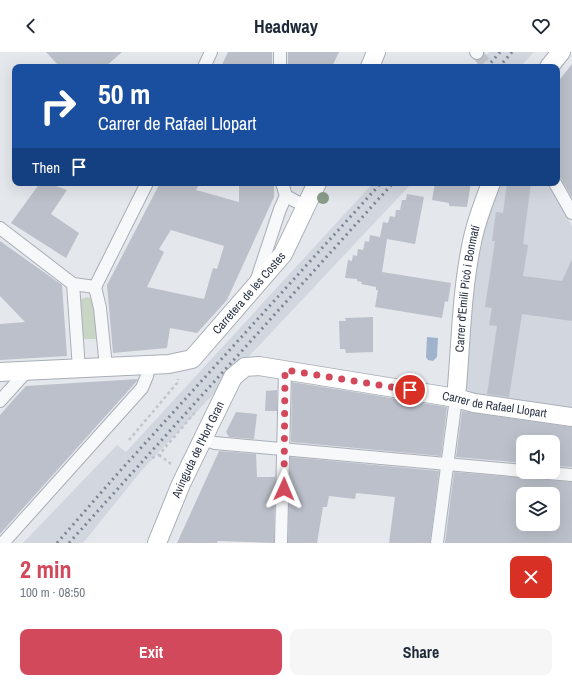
<!DOCTYPE html>
<meta charset="utf-8">
<style>
body{margin:0;font-family:"Archivo Narrow",sans-serif;background:#f6f6f7;color:#1f2937;height:100vh;display:flex;flex-direction:column;font-size:15px;white-space:nowrap}
*{box-sizing:border-box;margin:0}
p{font-size:13px;color:#747a83}
.icon{flex:none;width:22px;height:22px;fill:none;stroke:currentColor;stroke-width:2;stroke-linecap:round;stroke-linejoin:round}
.map{position:relative;height:491px;overflow:hidden}
.details{display:flex;flex-direction:column;background:#fff;flex:1}
.details>*{flex:none}
.top-card{position:absolute;left:12px;top:12px;width:548px;height:122px;border-radius:8px;box-shadow:0 4px 16px #0002;background:#1a4fa0;color:#fff;overflow:hidden}
.controls{position:absolute;left:516px;top:383px;display:grid;gap:8px}
.controls a{display:grid;place-items:center;width:44px;height:44px;border-radius:8px;background:#fff;box-shadow:0 4px 16px #0002;font-size:20px}
.pin{position:absolute;display:grid;place-items:center;width:34px;height:34px;color:#fff;margin:-17px;border:2px solid #fff;border-radius:50%;box-shadow:0 1px 4px #0007}
.me{position:absolute;width:44px;margin:-22px;rotate:1deg;stroke-linejoin:round;filter:drop-shadow(0 0 3px #0008)}
.turn{display:flex;align-items:center;gap:14px;height:84px;padding:0 20px;font-size:18px}
.turn .icon{width:52px;height:52px;stroke-width:2.5}
.turn b{display:block;font-size:28px;line-height:34px}
.then{display:flex;align-items:center;height:38px;padding:0 20px;background:#0003;gap:8px;font-size:15px}
.round{display:grid;place-items:center;flex:none;width:42px;height:42px;border-radius:8px;background:#f6f6f7}
.summary{display:flex;align-items:center;justify-content:space-between;height:68px;padding:0 20px}
h1{font-size:24px;font-weight:700;line-height:30px;color:#d1495b}
.primary-button{display:flex;gap:8px;margin-top:auto;padding:8px 20px}
.primary-button a{flex:1;height:46px;border-radius:8px;background:#d1495b;color:#fff;font-size:16px;font-weight:700;line-height:46px;text-align:center}
.primary-button a+a{background:#f6f6f7;color:#1f2937}
header{display:flex;justify-content:space-between;align-items:center;height:52px;padding:0 20px;background:#fff;font-size:18px;font-weight:700}
.map>svg:first-child{display:block}
</style>
<header><svg class="icon" aria-label="back" viewBox="0 0 24 24"><path d="M15 5l-7 7 7 7"/></svg>Headway<svg class="icon" aria-label="heart" viewBox="0 0 24 24"><path d="M12 20l-8-8c-3-5 5-10 8-4 3-6 11-1 8 4z"/></svg></header>
<div class="map">
<svg width="572" height="491" viewBox="0 0 572 491">
<rect width="100%" height="100%" fill="#e4e7ec"/>
<g fill="#d2d6de">
<polygon points="489,0 534,0 520,15 476,15"/>
<polygon points="373,131 412,131 142,418 83,491 23,491 117,393 126,400"/>
<polygon points="497,131 548,131 572,174 572,357 471,341 463,332 468,257 482,173"/>
</g>
<polygon fill="#c9d6c5" points="88,245 94,248 97,285 96,287 84,287 82,284 79,251 81,247"/>
<polygon fill="#9fb4cc" points="427,285 438,286 437,305 433,309 428,308 426,305"/>
<g fill="#bbc0ca" fill-rule="evenodd">
<polygon points="46,0 122,0 105,15 60,15"/>
<polygon points="228,0 272,0 272,15 221,15"/>
<polygon points="288,0 339,0 332,15 288,15"/>
<polygon points="572,12 572,146 557,120 557,31"/>
<polygon points="40,131 58,131 56,134 67,138 51,162 79,181 66,206 11,171"/>
<path d="M160 131H200L196 138 239 150V131H274V145L227 248 197 281 170 276 167 296 113 301 107 233ZM171 178 224 194 217 217 213 216 204 247 147 235 164 200 159 197Z"/>
<polygon points="435,131 471,131 467,155 449,154 449,151 432,148"/>
<polygon points="507,131 531,131 523,192 528,193 523,224 562,229 572,207 572,269 522,262 509,345 487,342 497,274 489,273 492,256 485,255 495,189 492,189 496,160 503,161"/>
<polygon points="407,142 424,145 415,192 387,187 382,220 451,231 448,250 445,249 442,266 375,255 378,238 376,238 376,235 361,232 362,230 357,229 357,227 345,226 348,208 352,209 353,203 357,204 358,197 363,198 365,189 369,190 370,183 380,185 383,170 388,171 390,164 395,165 396,158 400,158 402,148 406,148"/>
<polygon points="0,189 62,233 67,304 0,308 0,272 25,270 0,244"/>
<polygon points="373,265 373,300 346,301 345,297 340,297 339,269 346,269 345,266"/>
<polygon points="138,327 136,330 0,482 0,363 14,347 26,334"/>
<polygon points="292,330 447,355 441,404 291,390"/>
<polygon points="277,338 277,359 265,359 266,339"/>
<polygon points="462,359 572,375 572,415 553,414 553,390 523,390 523,411 456,405"/>
<polygon points="236,360 257,362 254,387 229,385 226,380"/>
<polygon points="219,399 256,402 257,425 275,425 274,491 218,489 217,491 177,491"/>
<polygon points="290,405 439,419 430,491 389,491 395,445 356,441 355,447 329,444 327,455 323,455 317,491 288,491"/>
<path d="M454 420 572 430V491H445ZM523 442H553V472H523Z"/>
</g>
<g fill="none" stroke-linecap="round" stroke-linejoin="round">
<polyline stroke="#bfc3cb" stroke-width="12" stroke-dasharray="12 6" stroke-linecap="butt" points="477,1 488,15"/>
<g stroke="#a9aeb7" stroke-width="14">
<g id="street">
<polyline points="280,0 280,15"/>
<polyline points="476,0 477,1"/>
<polyline points="204,15 211,0"/>
<polyline points="282,131 286,144 299,151 307,153"/>
<polyline points="555,131 572,161"/>
<polyline points="0,176 73,232 95,235"/>
<polyline points="256,230 280,157 286,144"/>
<polyline points="73,232 79,317"/>
<polyline points="95,235 147,131"/>
<polyline points="95,235 100,256 106,315"/>
<polyline points="0,349 27,319"/>
<polyline points="202,387 215,391 523,419"/>
<polyline points="536,420 572,423"/>
<polyline points="3,491 142,336 147,324 149,312"/>
<polyline points="281,491 285,318"/>
<polyline points="437,491 456,346"/>
</g>
</g>
<g stroke="#a9aeb7" stroke-width="20">
<g id="secondary">
<polyline points="370,15 376,0"/>
<polyline points="549,15 561,0"/>
<path id="s1" d="M0 320 169 312 192 307 283 202 317 131"/>
<path id="s2" d="M456 346C461 294 461 241 472 190 476 169 484 150 491 131"/>
<path id="s3" d="M157 491 181 432 233 325 245 315 259 314 456 346 474 351 572 365"/>
</g>
</g>
<g stroke="#c2c5cb" stroke-width="2.5" stroke-dasharray="3 3" stroke-linecap="butt">
<polyline points="129,388 178,330 178,327"/>
<polyline points="159,403 170,411 170,415"/>
<polyline points="152,406 159,403 197,358"/>
</g>
<use href="#street" stroke="#f7f8fa" stroke-width="12"/>
<use href="#secondary" stroke="#fff" stroke-width="18"/>
<g stroke="#7d8696" stroke-width="3" stroke-dasharray="2 4" stroke-linecap="butt">
<polyline points="487,15 500,0"/>
<polyline points="499,15 512,0"/>
<polyline points="57,491 120,419 381,131"/>
<polyline points="69,491 393,131"/>
</g>
</g>
<circle fill="#899d89" cx="323" cy="146" r="6"/>
<g fill="none" stroke-linecap="round" stroke-linejoin="round">
<polyline stroke="#d1495b" stroke-width="7" stroke-dasharray="0 12.6" points="284,437 285,318 410,338"/>
</g>
<g text-anchor="middle" dominant-baseline="central" stroke-width="3.5" stroke-linejoin="round" paint-order="stroke">
<g font-size="12" fill="#2b3445" stroke="#f4f6f9">
<text stroke="none"><textPath href="#s2" startOffset="110">Carrer d'Emili Picó i Bonmatí</textPath></text>
<text stroke="none"><textPath href="#s1" startOffset="280">Carretera de les Costes</textPath></text>
<text stroke="none"><textPath href="#s3" startOffset="451">Carrer de Rafael Llopart</textPath></text>
<text stroke="none"><textPath href="#s3" startOffset="102">Avinguda de l'Hort Gran</textPath></text>
</g>
</g>
</svg>
<div class="controls">
<a><svg class="icon" aria-label="sound" viewBox="0 0 24 24"><path d="M4 9h4l5-4v14l-5-4H4zM17 9q2 3 0 6"/></svg></a>
<a><svg class="icon" aria-label="layers" viewBox="0 0 24 24"><path d="M12 4l9 5-9 5-9-5zM3 14l9 5 9-5"/></svg></a>
</div>
<div class="pin" style="left:410px;top:338px;background:#d93025"><svg class="icon" aria-label="arrive" viewBox="0 0 24 24"><path d="M6 21V4h12l-3 4 3 4H6"/></svg></div>
<svg class="me" style="left:284px;top:437px" viewBox="-20 -20 40 40"><path d="M0-17L14 15 0 8-14 15z" fill="#d1495b" stroke="#fff" stroke-width="4"/></svg>
<div class="top-card">
<div class="turn"><svg class="icon" aria-label="right" viewBox="0 0 24 24"><path d="M7 20v-9h11M14 6l5 5-5 5"/></svg><div><b>50 m</b>Carrer de Rafael Llopart</div></div>
<div class="then">Then<svg class="icon" aria-label="arrive" viewBox="0 0 24 24"><path d="M6 21V4h12l-3 4 3 4H6"/></svg></div>
</div>
</div>
<section class="details">
<div class="summary"><div><h1>2 min</h1><p>100 m · 08:50</p></div><a class="round" style="background:#d93025;color:#fff"><svg class="icon" aria-label="close" viewBox="0 0 24 24"><path d="M6 6l12 12M18 6L6 18"/></svg></a></div>
<div class="primary-button"><a>Exit</a><a>Share</a></div>
</section>
